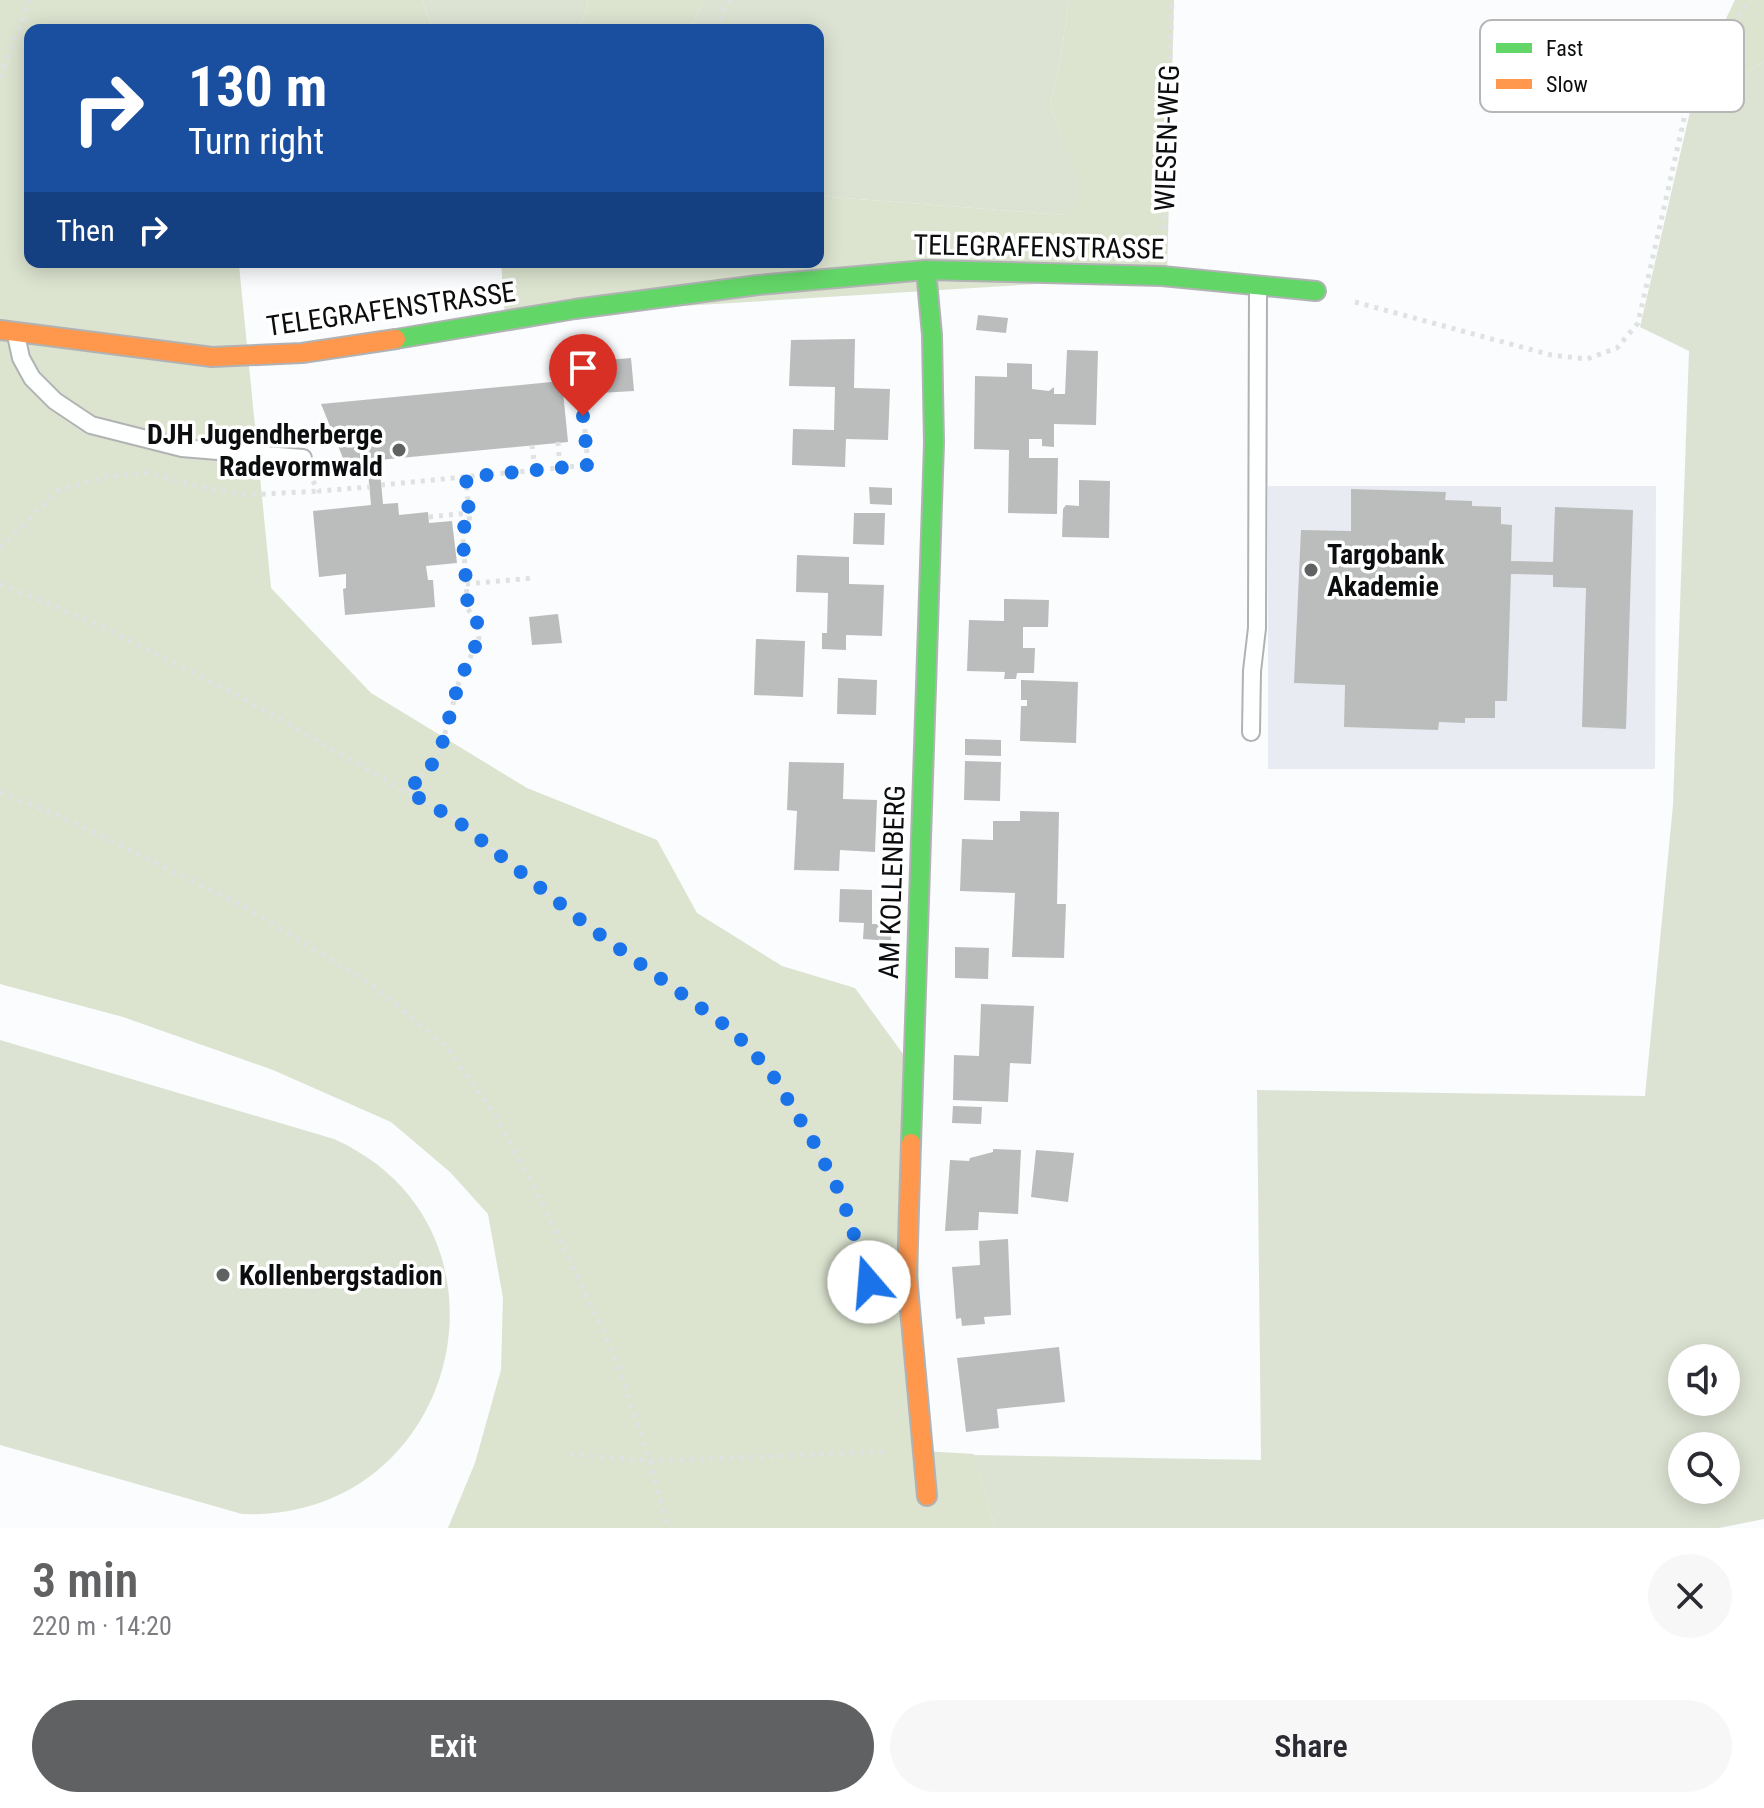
<!DOCTYPE html>
<meta charset="utf-8">
<style>
body{margin:0;font-family:"Roboto Condensed",sans-serif;background:#f7f7f7;color:#2b2b33;height:100vh;display:flex;flex-direction:column;font-size:30px;white-space:nowrap}
*{box-sizing:border-box;margin:0}
p{font-size:26px;color:#7c7c81}
.icon{flex:none;width:44px;height:44px;fill:none;stroke:currentColor;stroke-width:2;stroke-linecap:round;stroke-linejoin:round}
.map{position:relative;height:1528px;overflow:hidden}
.details{display:flex;flex-direction:column;background:#fff;flex:1}
.details>*{flex:none}
.banner{position:absolute;left:24px;top:24px;width:800px;height:244px;border-radius:16px;box-shadow:0 4px 20px #0003;background:#1a4fa0;color:#fff;overflow:hidden}
.fabs{position:absolute;left:1668px;top:1344px;display:grid;gap:16px}
.fabs a{display:grid;place-items:center;width:72px;height:72px;border-radius:50%;background:#fff;box-shadow:0 4px 20px #0003;font-size:40px}
.pin{position:absolute;display:grid;place-items:center;width:68px;height:68px;color:#fff;margin:-82px -34px;border-radius:50% 50% 50% 0;rotate:-45deg;box-shadow:0 0 8px #0007}
.pin .icon{rotate:45deg}
.me{position:absolute;width:88px;margin:-44px;rotate:342deg;stroke-linejoin:round;filter:drop-shadow(0 0 6px #0008)}
.turn{display:flex;align-items:center;gap:28px;height:168px;padding:0 32px;font-size:36px}
.turn .icon{width:104px;height:104px;stroke-width:2.5}
.turn b{display:block;font-size:56px;line-height:68px}
.then{display:flex;align-items:center;height:76px;padding:0 32px;background:#0003;gap:16px;font-size:30px}
.round{display:grid;place-items:center;flex:none;width:84px;height:84px;border-radius:42px;background:#f7f7f7}
.headline{display:flex;align-items:center;justify-content:space-between;height:136px;padding:0 32px}
h1{font-size:48px;font-weight:600;line-height:60px;color:#5f6162}
.cta{display:flex;gap:16px;margin-top:auto;padding:16px 32px}
.cta a{flex:1;height:92px;border-radius:48px;background:#5f6162;color:#fff;font-size:32px;font-weight:600;line-height:92px;text-align:center}
.cta a+a{background:#f7f7f7;color:#2b2b33}
.map>svg:first-child{display:block}
</style>
<div class="map">
<svg width="1764" height="1528" viewBox="0 0 1764 1528">
<rect width="100%" height="100%" fill="#fafcfe"/>
<polygon fill="#e8ecf2" points="1268,486 1656,486 1655,769 1268,769"/>
<g fill="#dde3d3" fill-rule="evenodd">
<polygon points="422,0 588,0 587,9 577,30 433,30"/>
<polygon points="705,0 1069,0 1059,69 1050,105 1086,198 1064,215 818,196 818,30 688,30"/>
<path d="M1764 61V1519L1719 1528H995L974 1455 1261 1460 1257 1090 1645 1096 1673 805 1689 351 1640 327 1690 112ZM1682 1358H1726V1402H1682ZM1682 1446H1726V1490H1682Z"/>
<path d="M0 1040 334 1139C531 1227 461 1522 242 1514L0 1445Z"/>
</g>
<g fill="#dce3cf">
<polygon points="0,0 422,0 433,30 30,30 30,262 245,262 239,265 271,588 371,693 527,788 657,840 697,913 782,966 855,988 914,1069 923,1451 974,1454 995,1528 448,1528 475,1463 501,1370 503,1298 488,1214 450,1172 391,1122 273,1070 123,1017 0,984"/>
<polygon points="588,0 705,0 688,30 577,30 587,9"/>
<polygon points="1069,0 1174,0 1167,276 505,317 501,262 818,262 818,196 1064,215 1085,197 1050,105 1059,69"/>
<polygon points="1735,0 1764,0 1764,61 1690,112 1702,68"/>
</g>
<g fill="#bbbcbc">
<polygon points="978,315 1008,318 1006,333 976,330"/>
<polygon points="855,339 854,388 890,389 888,440 846,439 845,467 792,465 793,429 834,430 835,387 789,386 791,340"/>
<polygon points="1067,350 1098,351 1096,425 1054,424 1054,447 1042,446 1042,439 1029,439 1029,458 1058,458 1057,514 1008,513 1009,450 974,449 975,376 1007,377 1007,363 1032,364 1032,389 1049,391 1054,387 1054,394 1065,394"/>
<polygon points="631,358 634,391 599,393 596,361"/>
<polygon points="562,381 568,442 379,460 383,504 398,503 399,515 428,512 429,523 452,521 457,563 426,566 428,580 433,580 435,607 345,615 343,589 346,588 346,574 319,577 313,511 371,505 367,461 345,463 321,404"/>
<polygon points="1079,480 1110,481 1109,538 1062,537 1063,509 1066,505 1079,506"/>
<polygon points="869,487 892,488 892,505 870,504"/>
<polygon points="1351,489 1446,492 1445,500 1472,501 1472,506 1501,507 1501,524 1512,525 1511,561 1553,562 1555,507 1633,510 1626,729 1582,727 1586,588 1553,587 1553,575 1511,574 1507,701 1495,701 1495,718 1465,718 1465,723 1439,722 1438,730 1344,727 1345,685 1294,683 1301,530 1351,531"/>
<polygon points="854,513 885,513 884,545 853,544"/>
<polygon points="797,555 849,557 849,584 884,585 882,636 846,635 846,650 822,649 822,633 827,633 828,593 796,592"/>
<polygon points="1004,599 1049,600 1048,627 1023,627 1023,648 1035,648 1034,673 1017,673 1016,679 1004,679 1005,672 967,671 969,620 1004,621"/>
<polygon points="558,614 562,643 532,645 529,617"/>
<polygon points="756,639 805,641 803,697 754,695"/>
<polygon points="838,678 877,680 876,715 837,714"/>
<polygon points="1021,680 1078,682 1076,743 1020,741 1021,706 1027,706 1027,700 1021,700"/>
<polygon points="965,739 1001,740 1001,756 965,755"/>
<polygon points="965,761 1001,762 1000,801 964,800"/>
<polygon points="789,762 844,763 843,799 877,800 875,852 840,850 839,871 794,870 797,811 787,810"/>
<polygon points="1020,811 1059,812 1057,904 1066,904 1064,958 1012,957 1015,893 960,891 962,839 993,840 993,821 1020,821"/>
<polygon points="840,889 872,890 872,924 892,924 891,941 863,939 864,923 839,922"/>
<polygon points="955,947 989,948 988,979 955,978"/>
<polygon points="981,1004 1034,1006 1031,1064 1010,1063 1008,1102 953,1100 954,1055 979,1056"/>
<polygon points="953,1106 982,1107 981,1124 952,1123"/>
<polygon points="993,1149 1021,1150 1018,1214 979,1212 978,1230 945,1231 950,1160 969,1161 970,1158 993,1152"/>
<polygon points="1036,1150 1074,1153 1068,1202 1031,1197"/>
<polygon points="1008,1239 1011,1315 984,1317 985,1324 962,1326 961,1318 956,1319 952,1267 980,1265 979,1241"/>
<polygon points="1059,1347 1065,1402 997,1409 999,1428 966,1432 957,1358"/>
</g>
<g fill="none" stroke-linecap="round" stroke-linejoin="round">
<g stroke="#b1b2b3" stroke-width="20">
<g id="lane">
<polyline points="16,335 21,358 32,378 55,401 91,425 182,448 303,458"/>
<polyline points="1251,732 1252,671 1257,628 1258,287"/>
</g>
</g>
<g stroke="#b1b2b3" stroke-width="22">
<g id="fast">
<polyline points="396,339 575,309 758,285 926,270 1162,276 1316,291"/>
<polyline points="911,1143 934,443 932,335 926,270"/>
</g>
</g>
<g stroke="#b1b2b3" stroke-width="22">
<g id="slow">
<polyline points="0,330 212,357 302,353 396,339"/>
<polyline points="911,1143 907,1276 927,1496"/>
</g>
</g>
<g stroke="#e0e1e1" stroke-width="5" stroke-dasharray="4 6" stroke-linecap="butt">
<polyline points="717,30 724,7 731,0"/>
<polyline points="0,77 30,0"/>
<polyline points="1164,239 1172,0"/>
<polyline points="1355,302 1551,355 1587,359 1617,348 1638,323 1686,110 1702,68 1750,0"/>
<polyline points="558,442 560,468"/>
<polyline points="532,445 535,470"/>
<polyline points="313,481 319,491 370,487"/>
<polyline points="381,485 588,465 578,350"/>
<polyline points="429,517 469,513"/>
<polyline points="0,548 57,491 105,477 148,473 202,487 246,495 319,491"/>
<polyline points="0,584 97,624 241,697 456,820 588,926 733,1031 770,1071 812,1139 842,1197 864,1268"/>
<polyline points="466,584 534,578"/>
<polyline points="407,791 430,768 441,748 459,682 479,638 477,622 468,609 462,527 470,526 466,477"/>
<polyline points="0,792 71,821 249,909 375,987 446,1046 494,1113 545,1208 613,1352 650,1461 668,1528"/>
<polyline points="570,1454 650,1461 885,1452"/>
</g>
<use href="#lane" stroke="#feffff" stroke-width="16"/>
<use href="#fast" stroke="#63d668" stroke-width="18"/>
<use href="#slow" stroke="#ff974d" stroke-width="18"/>
</g>
<g fill="none" stroke-linecap="round" stroke-linejoin="round">
<polyline stroke="#1a73e8" stroke-width="14" stroke-dasharray="0 25.2" points="583,416 588,465 466,477 470,526 462,527 468,609 477,622 479,638 459,682 441,748 430,768 407,791 456,820 588,926 733,1031 770,1071 812,1139 842,1197 869,1282"/>
</g>
<g fill="#5f6162" stroke="#fff" stroke-width="3">
<circle cx="399" cy="450" r="8"/>
<circle cx="1311" cy="570" r="8"/>
<circle cx="223" cy="1275" r="8"/>
</g>
<g text-anchor="middle" dominant-baseline="central" stroke-width="7" stroke-linejoin="round" paint-order="stroke">
<g font-size="28" fill="#0c0d0e" stroke="#fff">
<text transform="translate(1167 138) rotate(-88)">WIESEN-WEG</text>
<text transform="translate(1039 247) rotate(1)">TELEGRAFENSTRASSE</text>
<text transform="translate(391 309) rotate(-8)">TELEGRAFENSTRASSE</text>
<text transform="translate(892 882) rotate(-88)">AM KOLLENBERG</text>
</g>
<g font-size="28" font-weight="bold" fill="#0c0d0e" stroke="#fff" text-anchor="start">
<text x="383" y="434" text-anchor="end">DJH Jugendherberge<tspan x="383" dy="32">Radevormwald</tspan></text>
<text x="1327" y="554">Targobank<tspan x="1327" dy="32">Akademie</tspan></text>
<text x="239" y="1275">Kollenbergstadion</text>
</g>
</g>
<rect x="1480" y="20" width="264" height="92" rx="12" fill="#fff" stroke="#b6b6b7" stroke-width="2"/>
<rect x="1496" y="43" width="36" height="10" fill="#63d668"/>
<rect x="1496" y="79" width="36" height="10" fill="#ff974d"/>
<g font-size="22" fill="#0c0d0e">
<text x="1546" y="56">Fast</text>
<text x="1546" y="92">Slow</text>
</g>
</svg>
<div class="fabs">
<a><svg class="icon" aria-label="sound" viewBox="0 0 24 24"><path d="M4 9h4l5-4v14l-5-4H4zM17 9q2 3 0 6"/></svg></a>
<a><svg class="icon" aria-label="search" viewBox="0 0 24 24"><circle cx="10" cy="10" r="6"/><path d="M15 15l6 6"/></svg></a>
</div>
<div class="pin" style="left:583px;top:416px;background:#d93025"><svg class="icon" aria-label="arrive" viewBox="0 0 24 24"><path d="M6 21V4h12l-3 4 3 4H6"/></svg></div>
<svg class="me" style="left:869px;top:1282px" viewBox="-20 -20 40 40"><circle r="19" fill="#fff"/><path d="M0-13L10 11 0 6-10 11z" fill="#1a73e8"/></svg>
<div class="banner">
<div class="turn"><svg class="icon" aria-label="right" viewBox="0 0 24 24"><path d="M7 20v-9h11M14 6l5 5-5 5"/></svg><div><b>130 m</b>Turn right</div></div>
<div class="then">Then<svg class="icon" aria-label="right" viewBox="0 0 24 24"><path d="M7 20v-9h11M14 6l5 5-5 5"/></svg></div>
</div>
</div>
<section class="details">
<div class="headline"><div><h1>3 min</h1><p>220 m · 14:20</p></div><a class="round"><svg class="icon" aria-label="close" viewBox="0 0 24 24"><path d="M6 6l12 12M18 6L6 18"/></svg></a></div>
<div class="cta"><a>Exit</a><a>Share</a></div>
</section>
